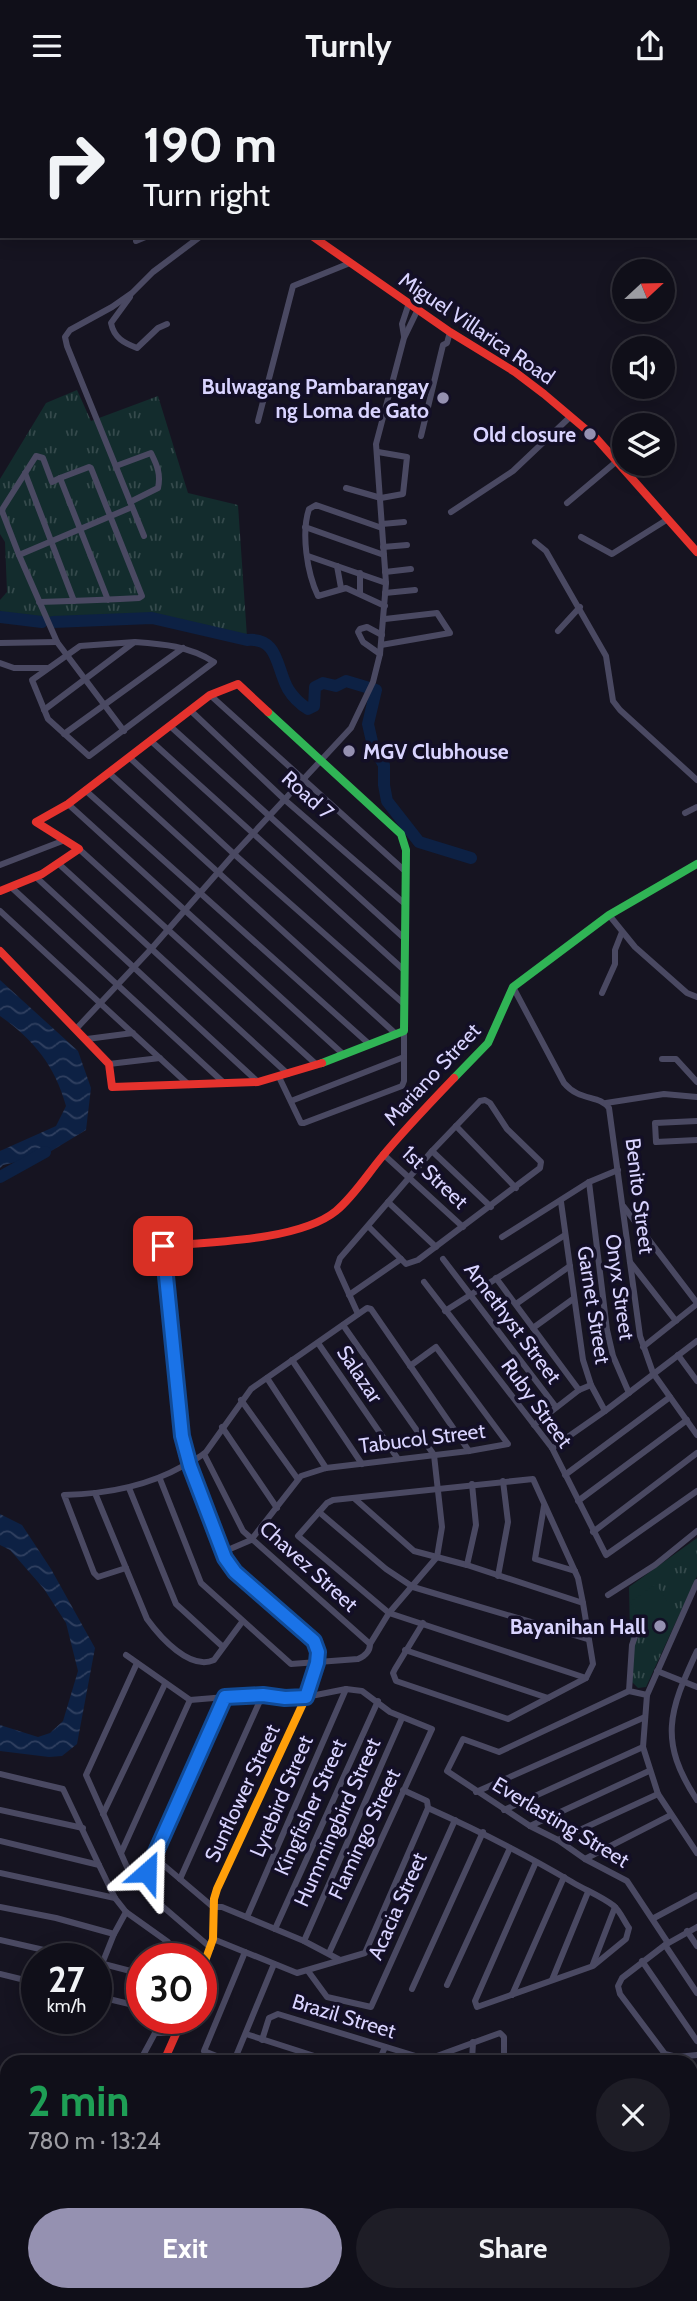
<!DOCTYPE html>
<meta charset="utf-8">
<style>
body{margin:0;font-family:Cabin,sans-serif;background:#1e1d26;color:#f1f3f6;height:100vh;display:flex;flex-direction:column;font-size:26px;white-space:nowrap}
*{box-sizing:border-box;margin:0}
p{font-size:23px;color:#9c9ca2}
.icon{flex:none;width:38px;height:38px;fill:none;stroke:currentColor;stroke-width:2;stroke-linecap:round;stroke-linejoin:round}
.map{position:relative;flex:1;overflow:hidden}
.panel{position:absolute;left:0px;top:1964px;width:698px;height:247px;display:flex;flex-direction:column;background:#100f19;border-radius:21px 21px 0 0;box-shadow:0 4px 18px #0003,0 0 0 2px #302f38}
.panel>*{flex:none}
.hud{position:absolute;left:0px;top:0px;width:698px;height:147px;box-shadow:0 4px 18px #0003,0 0 0 2px #302f38;background:#100f19;color:#f1f3f6;overflow:hidden}
.needle{width:46px;rotate:68deg}
.fabs{position:absolute;left:612px;top:168px;display:grid;gap:14px}
.fabs a{display:grid;place-items:center;width:63px;height:63px;border-radius:50%;background:#100f19;box-shadow:0 4px 18px #0003,0 0 0 2px #302f38;font-size:35px}
.speed{position:absolute;left:21px;top:1852px;display:flex;gap:14px;font-size:35px;font-weight:700;text-align:center}
.speed>*{display:grid;place-content:center;width:91px;height:91px;border-radius:50%;background:#100f19;box-shadow:0 4px 18px #0003,0 0 0 2px #302f38;line-height:1}
.speed small{font-size:18px;font-weight:400}
.speed .limit{border:10px solid #d22;background:#fff;color:#111}
.pin{position:absolute;display:grid;place-items:center;width:60px;height:60px;color:#fff;margin:-30px;border-radius:14px;box-shadow:0 4px 10px #0006}
.me{position:absolute;width:77px;margin:-38px;rotate:25deg;stroke-linejoin:round;filter:drop-shadow(0 0 5px #0008)}
.turn{display:flex;align-items:center;gap:24px;height:147px;padding:0 28px;font-size:32px}
.turn .icon{width:91px;height:91px;stroke-width:2.5}
.turn b{display:block;font-size:49px;line-height:60px}
.round{display:grid;place-items:center;flex:none;width:74px;height:74px;border-radius:37px;background:#1e1d26}
.summary{display:flex;align-items:center;justify-content:space-between;height:119px;padding:0 28px}
h1{font-size:42px;font-weight:800;line-height:52px;color:#1e9e55}
.primary-button{display:flex;gap:14px;margin-top:auto;padding:14px 28px}
.primary-button a{flex:1;height:80px;border-radius:42px;background:#9591b1;color:#fff;font-size:28px;font-weight:800;line-height:80px;text-align:center}
.primary-button a+a{background:#1e1d26;color:#f1f3f6}
header{display:flex;justify-content:space-between;align-items:center;height:91px;padding:0 28px;background:#100f19;font-size:32px;font-weight:800}
.map>svg:first-child{display:block}
</style>
<header><svg class="icon" aria-label="menu" viewBox="0 0 24 24"><path d="M4 6h16M4 12h16M4 18h16"/></svg>Turnly<svg class="icon" aria-label="share" viewBox="0 0 24 24"><path d="M12 15V3M7 8l5-5 5 5M5 13v7h14v-7"/></svg></header>
<div class="map">
<svg width="697" height="2210" viewBox="0 0 697 2210">
<defs>
<pattern id="grass-tufts" width="24" height="20" patternUnits="userSpaceOnUse" patternTransform="scale(1.75)"><rect width="24" height="20" fill="#132c2d"/><path d="M3 7l-1-3M5 7V3M7 7l1-3M15 17l-1-3M17 17v-4M19 17l1-3" fill="none" stroke="#354a4c"/></pattern>
<pattern id="water-waves" width="16" height="10" patternUnits="userSpaceOnUse" patternTransform="scale(1.75)"><rect width="16" height="10" fill="#0d2144"/><path d="M0 5q4-4 8 0t8 0" fill="none" stroke="#304060"/></pattern>
</defs>
<rect width="100%" height="100%" fill="#161421"/>
<g fill="url(#grass-tufts)">
<polygon points="77,299 91,330 158,305 188,402 238,414 247,546 154,526 35,528 3,526 0,519 0,509 7,501 5,451 0,443 0,388 46,312"/>
<polygon points="697,1447 697,1485 646,1596 638,1597 631,1590 629,1496"/>
</g>
<polygon fill="#132c2d" points="656,1493 667,1510 642,1530 630,1511"/>
<g fill="url(#water-waves)">
<path d="M0 889 78 960 91 997 86 1039 43 1065 3 1074 0 1077V1060L56 1035 66 1015C55 975 34 949 0 925Z"/>
<polygon points="0,1423 22,1434 51,1478 95,1557 77,1653 62,1665 49,1666 0,1660 0,1634 38,1646 50,1642 63,1630 78,1580 66,1532 44,1498 10,1459 0,1454"/>
</g>
<g fill="none" stroke-linecap="round" stroke-linejoin="round">
<g stroke="#0d2144" stroke-width="12">
<polyline points="0,526 42,531"/>
<path d="M53 531 152 527 247 549C279 546 276 577 288 598 293 606 300 613 308 618L314 615 315 596 323 592 336 595 346 590 376 599 368 633 373 655 384 674V694L387 710 419 751 471 767"/>
<polyline points="0,1086 45,1061"/>
</g>
<g stroke="#4a4962" stroke-width="6">
<polyline points="15,0 15,2"/>
<polyline points="136,150 148,145"/>
<path d="M130 206 111 232C114 247 124 252 137 257L158 237 167 233"/>
<polyline points="404,245 402,233 409,212"/>
<polyline points="258,330 293,195 350,172"/>
<polyline points="421,345 443,254 447,252 450,241"/>
<path d="M116 375 151 362C157 374 161 383 158 397L130 411"/>
<polyline points="25,382 74,510"/>
<polyline points="346,397 381,407 403,403 407,366 378,361"/>
<polyline points="567,412 617,370"/>
<polyline points="451,421 513,380 570,326"/>
<polyline points="382,433 404,431"/>
<polyline points="305,436 384,464"/>
<path d="M382 437 316 414 309 418C301 442 307 482 318 505L346 497 385 515"/>
<polyline points="144,445 67,255 65,246 70,239 112,216 132,202 153,181 201,145"/>
<polyline points="581,446 612,463 668,428"/>
<polyline points="535,451 546,460 606,565 613,610 620,619 697,689"/>
<polyline points="383,456 407,454"/>
<polyline points="19,464 2,420 3,417 36,365 43,367 52,391 60,387"/>
<polyline points="308,465 386,492"/>
<polyline points="337,475 341,497"/>
<polyline points="385,481 411,478"/>
<polyline points="360,502 360,482"/>
<polyline points="385,502 415,499"/>
<path d="M39 511C73 510 106 509 139 507L142 505 91 377 89 376 60 387 108 509"/>
<polyline points="558,540 580,516"/>
<path d="M135 551C163 553 189 555 214 571L89 665 48 628 32 589 80 555Z"/>
<polyline points="0,552 57,551"/>
<polyline points="381,554 450,542 437,522 385,528"/>
<polyline points="380,563 363,551 358,541 360,538 367,536 382,544"/>
<polyline points="0,572 14,577 47,577"/>
<polyline points="210,604 405,780"/>
<polyline points="44,619 133,552"/>
<polyline points="190,619 285,709 405,813"/>
<polyline points="170,635 404,847"/>
<polyline points="124,640 57,551 19,464 132,416"/>
<polyline points="64,643 183,557"/>
<polyline points="151,650 404,879"/>
<polyline points="130,667 234,763 404,913"/>
<polyline points="109,682 396,943"/>
<polyline points="85,699 368,952"/>
<polyline points="68,713 343,963"/>
<polyline points="685,722 697,716"/>
<polyline points="79,758 317,974"/>
<polyline points="0,774 65,749"/>
<polyline points="60,774 288,983"/>
<polyline points="37,787 258,991"/>
<polyline points="11,796 223,991"/>
<polyline points="0,820 189,994"/>
<polyline points="609,824 635,856 687,902 697,906"/>
<path d="M513 896 564 992C580 1011 599 1003 609 1017L640 1245 653 1282 697 1344"/>
<polyline points="602,902 615,873 615,859 622,841"/>
<polyline points="76,938 152,857 234,763 351,637 373,591 380,563 386,492 376,353 404,247 418,218"/>
<polyline points="87,948 133,942"/>
<polyline points="662,968 676,968 697,991"/>
<polyline points="109,973 160,967"/>
<polyline points="279,986 301,1032 304,1032 402,995 404,990 404,940"/>
<polyline points="291,1010 404,966"/>
<polyline points="606,1012 664,1003 697,1006"/>
<polyline points="697,1030 655,1032 656,1051 697,1049"/>
<polyline points="456,1035 516,1097"/>
<polyline points="432,1060 491,1116"/>
<polyline points="383,1063 463,1136"/>
<polyline points="589,1091 607,1239 613,1265 629,1302"/>
<polyline points="388,1111 436,1156"/>
<polyline points="561,1111 583,1269 591,1294 605,1320"/>
<polyline points="624,1116 697,1212"/>
<polyline points="502,1146 589,1091 618,1079"/>
<polyline points="443,1168 556,1316"/>
<polyline points="630,1171 676,1230"/>
<polyline points="496,1187 579,1299"/>
<polyline points="424,1191 552,1357 606,1464 697,1400"/>
<polyline points="349,1204 401,1168"/>
<polyline points="516,1213 570,1175"/>
<polyline points="445,1220 565,1144"/>
<polyline points="358,1223 339,1181 337,1176 340,1167 432,1060 480,1010 485,1009 490,1012 507,1038 541,1071 540,1077 418,1169 406,1173 368,1135"/>
<polyline points="343,1234 434,1364 442,1436 437,1466 389,1522 370,1553"/>
<polyline points="533,1237 573,1208"/>
<polyline points="318,1252 398,1368"/>
<polyline points="643,1256 697,1213"/>
<polyline points="678,1264 697,1290"/>
<polyline points="292,1269 362,1373"/>
<polyline points="267,1287 326,1377"/>
<polyline points="241,1309 297,1387"/>
<polyline points="534,1334 579,1299 591,1294"/>
<polyline points="222,1336 277,1417"/>
<polyline points="552,1357 605,1320 697,1250"/>
<polyline points="565,1384 670,1306"/>
<path d="M160 1388 201 1492 291 1573 358 1568C365 1565 370 1561 370 1553L243 1440 204 1363"/>
<polyline points="129,1397 176,1513 223,1556"/>
<path d="M95 1402 147 1528C160 1546 190 1580 214 1569L242 1531"/>
<polyline points="355,1408 414,1460 467,1474 583,1512 593,1573 586,1587 508,1628 396,1590 393,1582 395,1578 423,1532"/>
<polyline points="578,1410 687,1329"/>
<polyline points="544,1415 535,1468 575,1480"/>
<polyline points="319,1421 386,1478 413,1496 588,1548"/>
<polyline points="593,1441 697,1362"/>
<polyline points="223,1461 251,1449 301,1385 326,1377 469,1360 508,1353 436,1256 410,1275"/>
<polyline points="467,1474 476,1434 472,1393"/>
<path d="M126 1477 98 1486 94 1482 64 1404C106 1403 146 1396 183 1375 191 1371 199 1367 206 1361L251 1298 367 1217 371 1218 469 1360"/>
<polyline points="498,1485 508,1431 503,1390"/>
<polyline points="697,1491 647,1604 643,1656 658,1703 697,1762"/>
<polyline points="608,1504 655,1474 697,1440"/>
<polyline points="583,1512 578,1487 533,1388 333,1409 327,1412 298,1445 389,1522 586,1587"/>
<polyline points="637,1540 632,1554 629,1600 647,1604"/>
<polyline points="405,1559 548,1607"/>
<path d="M697 1560C669 1620 658 1650 697 1709"/>
<polyline points="126,1564 190,1609 263,1603 284,1607 306,1606 346,1598 362,1600 390,1621 432,1638 329,1862"/>
<polyline points="137,1572 86,1684 131,1785 140,1796 211,1857"/>
<polyline points="657,1580 697,1596"/>
<polyline points="629,1600 499,1661 463,1648 447,1680 530,1735 558,1749 585,1768 627,1790 668,1852"/>
<polyline points="0,1683 63,1698 99,1774"/>
<polyline points="476,1701 645,1626"/>
<path d="M428 1717C477 1739 525 1763 572 1791 585 1799 601 1805 614 1815 620 1820 624 1830 629 1837L626 1848 593 1875 477 1916 475 1910 536 1771"/>
<polyline points="0,1719 83,1737"/>
<polyline points="504,1719 643,1656"/>
<polyline points="103,1723 165,1593"/>
<polyline points="530,1735 649,1680"/>
<polyline points="558,1749 658,1703"/>
<polyline points="0,1750 99,1774 115,1807 126,1821 168,1851 171,1860 169,1867"/>
<polyline points="121,1762 190,1609"/>
<polyline points="154,1766 213,1816 222,1816 304,1850 340,1869"/>
<polyline points="585,1768 671,1724"/>
<polyline points="0,1782 115,1807"/>
<polyline points="180,1788 263,1603"/>
<polyline points="140,1796 225,1606"/>
<polyline points="0,1816 56,1827 114,1843"/>
<polyline points="247,1826 346,1598"/>
<polyline points="654,1827 697,1804"/>
<polyline points="697,1836 665,1854 622,1887 618,1895 620,1903 665,1963 677,1966 697,1964"/>
<polyline points="275,1838 378,1610"/>
<polyline points="687,1840 697,1855"/>
<polyline points="213,1848 297,1882 365,1862 428,1717 427,1710 403,1699"/>
<polyline points="0,1849 79,1867"/>
<polyline points="304,1850 402,1627"/>
<polyline points="665,1854 697,1902"/>
<polyline points="642,1870 697,1950"/>
<polyline points="96,1871 142,1883"/>
<polyline points="102,1873 114,1843 126,1821"/>
<polyline points="593,1873 615,1816"/>
<polyline points="308,1880 327,1906 371,1916 455,1729"/>
<polyline points="0,1883 37,1892"/>
<polyline points="552,1889 588,1801"/>
<polyline points="447,1894 510,1757"/>
<polyline points="412,1898 483,1741"/>
<polyline points="512,1904 564,1786"/>
<polyline points="96,1905 142,1916"/>
<polyline points="246,1943 330,1970"/>
<polyline points="262,1949 269,1927 278,1923 432,1970"/>
<polyline points="426,1969 500,1942 504,1946 504,1970"/>
<polyline points="140,1970 155,1942 176,1942"/>
<polyline points="229,1970 204,1960 245,1861"/>
<polyline points="234,1970 274,1873"/>
<polyline points="379,1970 385,1956"/>
<polyline points="472,1970 473,1951"/>
<polyline points="0,2184 7,2183"/>
<polyline points="103,2203 112,2208"/>
<polyline points="199,2203 214,2210"/>
<polyline points="289,2203 303,2210"/>
<polyline points="405,2203 424,2210"/>
<polyline points="451,2203 453,2210"/>
<polyline points="485,2203 486,2210"/>
<polyline points="511,2203 523,2210"/>
<polyline points="658,2203 666,2210"/>
<polyline points="22,2210 26,2210"/>
<polyline points="70,2210 73,2203"/>
<polyline points="153,2210 156,2203"/>
<polyline points="333,2210 336,2203"/>
<polyline points="371,2210 371,2203"/>
<polyline points="424,2210 437,2203"/>
</g>
<g stroke="#30b455" stroke-width="8">
<polyline points="268,621 401,743 406,759 404,940 322,972"/>
<polyline points="454,987 488,952 513,896 609,824 697,773"/>
<polyline points="0,2143 7,2142"/>
</g>
<g stroke="#ff9f0a" stroke-width="8">
<polyline points="127,0 130,2"/>
<polyline points="184,1350 190,1375 228,1474 314,1550 318,1561 317,1572 306,1606 217,1798 214,1808 213,1848 201,1881"/>
</g>
<g stroke="#e5322d" stroke-width="8">
<polyline points="312,145 450,241 515,281 544,303 596,347 697,461"/>
<polyline points="0,800 42,783 79,758 36,731 68,713 210,604 238,593 268,621"/>
<polyline points="0,860 109,973 112,996 258,991 322,972"/>
<path d="M190 1375 182 1363 181 1326 163 1155C209 1151 299 1150 336 1120 353 1106 367 1084 381 1067 404 1039 429 1013 454 987"/>
<polyline points="164,1970 183,1927"/>
</g>
</g>
<g fill="none" stroke-linecap="round" stroke-linejoin="round">
<g stroke="#114b97" stroke-width="18">
<polyline id="route" points="147,1781 225,1606 263,1604 285,1607 306,1606 317,1572 318,1561 314,1550 235,1481 225,1467 190,1375 182,1345 163,1155"/>
</g>
<use href="#route" stroke="#1a73e8" stroke-width="12"/>
</g>
<g fill="#9591b1" stroke="#130f26" stroke-width="2.5">
<circle cx="443" cy="307" r="7"/>
<circle cx="590" cy="343" r="7"/>
<circle cx="349" cy="660" r="7"/>
<circle cx="660" cy="1535" r="7"/>
</g>
<g text-anchor="middle" dominant-baseline="central" stroke-width="7" stroke-linejoin="round" paint-order="stroke">
<g font-size="21" fill="#d9d4ff" stroke="#130f26">
<text transform="translate(477 237) rotate(34)">Miguel Villarica Road</text>
<text transform="translate(308 704) rotate(42)">Road 7</text>
<text transform="translate(432 983) rotate(-47)">Mariano Street</text>
<text transform="translate(435 1086) rotate(43)">1st Street</text>
<text transform="translate(640 1105) rotate(83)">Benito Street</text>
<text transform="translate(620 1196) rotate(82)">Onyx Street</text>
<text transform="translate(594 1214) rotate(81)">Garnet Street</text>
<text transform="translate(513 1232) rotate(53)">Amethyst Street</text>
<text transform="translate(360 1283) rotate(56)">Salazar</text>
<text transform="translate(537 1312) rotate(54)">Ruby Street</text>
<text transform="translate(422 1347) rotate(-7)">Tabucol Street</text>
<text transform="translate(309 1475) rotate(42)">Chavez Street</text>
<text transform="translate(242 1702) rotate(-65)">Sunflower Street</text>
<text transform="translate(281 1705) rotate(-67)">Lyrebird Street</text>
<text transform="translate(310 1716) rotate(-66)">Kingfisher Street</text>
<text transform="translate(337 1731) rotate(-66)">Hummingbird Street</text>
<text transform="translate(561 1731) rotate(31)">Everlasting Street</text>
<text transform="translate(364 1743) rotate(-65)">Flamingo Street</text>
<text transform="translate(397 1815) rotate(-66)">Acacia Street</text>
<text transform="translate(344 1925) rotate(17)">Brazil Street</text>
</g>
<g font-size="21" font-weight="bold" fill="#d9d4ff" stroke="#130f26" text-anchor="end">
<text x="429" y="295">Bulwagang Pambarangay<tspan x="429" dy="24">ng Loma de Gato</tspan></text>
<text x="576" y="343">Old closure</text>
<text x="363" y="660" text-anchor="start">MGV Clubhouse</text>
<text x="646" y="1535">Bayanihan Hall</text>
</g>
</g>
</svg>
<div class="fabs">
<a><svg class="needle" viewBox="-14 -14 28 28"><path d="M0-13l5 13h-10z" fill="#e53935"/><path d="M0 13l5-13h-10z" fill="#9c9ca2"/></svg></a>
<a><svg class="icon" aria-label="sound" viewBox="0 0 24 24"><path d="M4 9h4l5-4v14l-5-4H4zM17 9q2 3 0 6"/></svg></a>
<a><svg class="icon" aria-label="layers" viewBox="0 0 24 24"><path d="M12 4l9 5-9 5-9-5zM3 14l9 5 9-5"/></svg></a>
</div>
<div class="speed"><div>27<small>km/h</small></div><div class="limit">30</div></div>
<div class="pin" style="left:163px;top:1155px;background:#d93025"><svg class="icon" aria-label="arrive" viewBox="0 0 24 24"><path d="M6 21V4h12l-3 4 3 4H6"/></svg></div>
<svg class="me" style="left:147px;top:1781px" viewBox="-20 -20 40 40"><path d="M0-17L14 15 0 8-14 15z" fill="#1a73e8" stroke="#fff" stroke-width="4"/></svg>
<div class="hud">
<div class="turn"><svg class="icon" aria-label="right" viewBox="0 0 24 24"><path d="M7 20v-9h11M14 6l5 5-5 5"/></svg><div><b>190 m</b>Turn right</div></div>
</div>
<section class="panel">
<div class="summary"><div><h1>2 min</h1><p>780 m · 13:24</p></div><a class="round"><svg class="icon" aria-label="close" viewBox="0 0 24 24"><path d="M6 6l12 12M18 6L6 18"/></svg></a></div>
<div class="primary-button"><a>Exit</a><a>Share</a></div>
</section>
</div>
